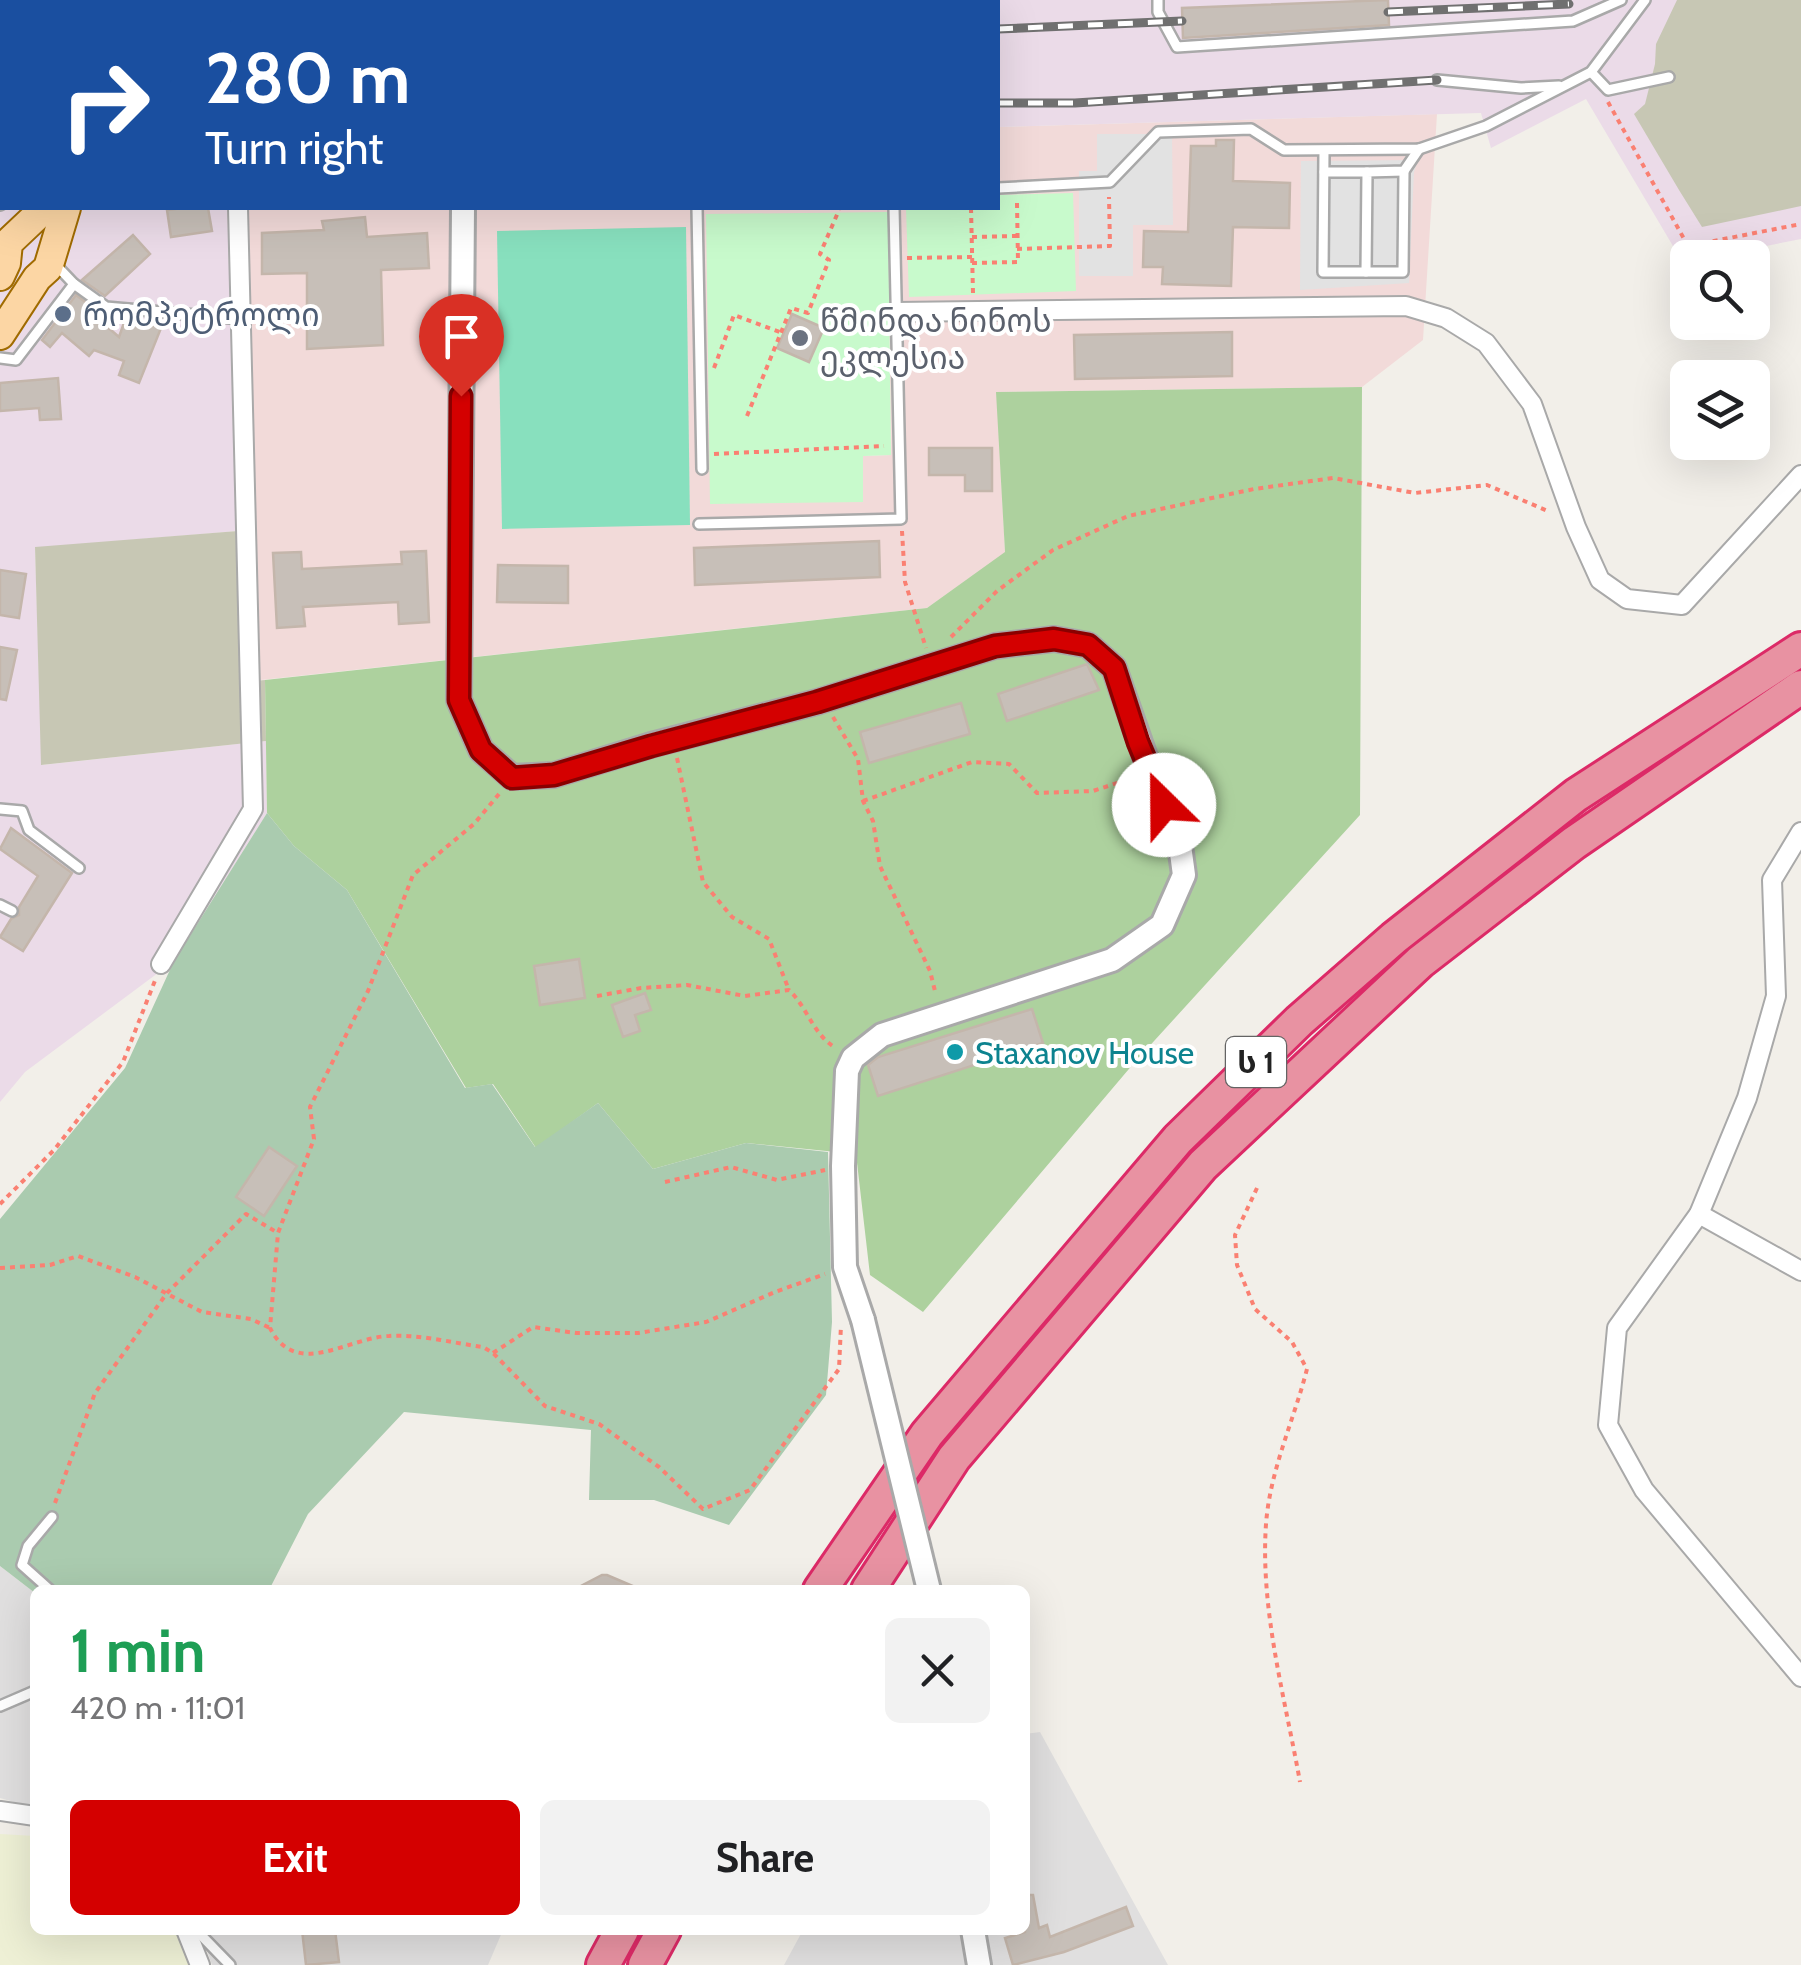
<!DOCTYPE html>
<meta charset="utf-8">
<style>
body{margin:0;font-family:Cabin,"Noto Sans Georgian",sans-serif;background:#f2f2f2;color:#202124;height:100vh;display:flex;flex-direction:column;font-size:38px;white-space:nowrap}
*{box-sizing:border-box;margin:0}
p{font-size:32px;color:#757577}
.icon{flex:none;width:55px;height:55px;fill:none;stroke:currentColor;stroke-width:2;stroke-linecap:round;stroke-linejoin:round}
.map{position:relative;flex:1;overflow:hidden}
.panel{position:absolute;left:30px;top:1585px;width:1000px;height:350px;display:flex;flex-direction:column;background:#fff;border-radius:15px;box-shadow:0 10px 40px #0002}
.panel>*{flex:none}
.banner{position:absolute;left:0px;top:0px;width:1000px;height:210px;box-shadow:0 10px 40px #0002;background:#1a4fa0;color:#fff;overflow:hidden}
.tools{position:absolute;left:1670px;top:240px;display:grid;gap:20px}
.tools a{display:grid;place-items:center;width:100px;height:100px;border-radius:15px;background:#fff;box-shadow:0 10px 40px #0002;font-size:50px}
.pin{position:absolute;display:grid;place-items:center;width:85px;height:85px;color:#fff;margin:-102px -42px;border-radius:50% 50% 50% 0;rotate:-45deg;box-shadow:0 0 10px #0007}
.pin .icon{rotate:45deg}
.me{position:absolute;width:110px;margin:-55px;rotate:337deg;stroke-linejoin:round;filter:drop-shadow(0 0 8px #0008)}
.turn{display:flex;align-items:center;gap:35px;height:210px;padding:0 40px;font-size:45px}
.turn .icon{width:130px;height:130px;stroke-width:2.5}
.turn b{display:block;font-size:70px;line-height:85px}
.round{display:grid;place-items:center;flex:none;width:105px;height:105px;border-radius:15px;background:#f2f2f2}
.head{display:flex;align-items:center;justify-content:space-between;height:170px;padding:0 40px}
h1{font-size:60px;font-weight:700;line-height:75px;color:#1e9e55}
.primary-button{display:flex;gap:20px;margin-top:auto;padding:20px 40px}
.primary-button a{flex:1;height:115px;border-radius:15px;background:#d40000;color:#fff;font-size:40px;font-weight:700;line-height:115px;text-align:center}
.primary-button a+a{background:#f2f2f2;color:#202124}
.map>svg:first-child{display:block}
</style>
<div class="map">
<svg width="1801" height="1965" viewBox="0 0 1801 1965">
<rect width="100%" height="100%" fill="#f2efe9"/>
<g fill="#e0dfdf">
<polygon points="0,1566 35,1593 35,1808 0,1798"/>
<polygon points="1040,1732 1168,1965 784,1965 803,1930 1025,1930 1025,1734"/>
<polygon points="200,1930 503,1930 488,1965 212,1965"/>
</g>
<path fill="#f2dad9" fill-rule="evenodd" d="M1437 114 1423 340 1362 387 997 392 1005 553 927 608 242 682 227 208H998V127ZM888 212 891 455 863 456Z"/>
<g fill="#ebdbe8">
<polygon points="0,0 84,0 2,2 2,208 227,208 238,531 35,548 42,765 266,741 267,813 174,961 25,1072 0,1102"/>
<polygon points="191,0 1801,0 1801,239 1711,257 1688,258 1687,262 1683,263 1586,99 1491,148 1481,113 998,127 998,2"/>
</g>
<g fill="#c7c7b4">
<polygon points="1677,0 1801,0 1801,206 1702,227 1679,190 1634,114 1645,104 1655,64 1656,44"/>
<polygon points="238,531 243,682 265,680 266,741 41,765 35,547"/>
</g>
<polygon fill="#eef0d5" points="0,1834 35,1836 35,1930 173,1930 187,1948 192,1965 0,1965"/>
<polygon fill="#add19e" points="1362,387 1360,815 1134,1063 923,1312 870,1275 856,1154 746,1143 653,1169 598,1103 536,1148 493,1084 466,1088 347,890 294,846 267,813 265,680 927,608 1005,552 996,392"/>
<polygon fill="#aacbaf" points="267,813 294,846 347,890 465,1088 492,1084 535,1147 598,1103 653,1169 746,1143 828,1152 832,1322 826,1395 729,1525 654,1500 589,1500 591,1430 404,1412 308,1514 269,1590 35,1590 35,1593 0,1566 0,1219 125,1068 174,961"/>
<g fill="#c8facc">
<polygon points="1073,193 1076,291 909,297 906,208 998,208 998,195"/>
<polygon points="888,212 891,455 863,456 863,502 710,504 706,214"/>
</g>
<polygon fill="#88e0be" points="686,227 690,525 502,529 497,231"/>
<g fill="#e2e2e2">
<polygon points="1097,134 1172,134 1173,225 1133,225 1133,276 1079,276 1079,171 1097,171"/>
<polygon points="1418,160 1414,172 1409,283 1300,290 1301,161"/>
</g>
<g fill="#c7bfb8" stroke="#c4b6ab" stroke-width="2.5">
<polygon points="1388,0 1389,25 1183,38 1182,8"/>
<polygon points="1216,140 1234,140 1233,181 1290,183 1289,228 1233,227 1231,286 1162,284 1163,267 1143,267 1144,231 1188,232 1191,146 1216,146"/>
<polygon points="183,208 208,208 212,231 171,237 167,210"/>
<polygon points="365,217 367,237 427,233 429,268 381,270 383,345 307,349 307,273 262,274 262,233 324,230 322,221"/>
<polygon points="133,235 150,254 105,296 82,280"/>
<polygon points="76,295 92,307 89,311 119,337 126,317 161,328 139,383 119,375 124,361 94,350 89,356 62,333 50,347 42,340"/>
<polygon points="792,314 824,328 809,362 777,348"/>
<polygon points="1232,332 1232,376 1075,379 1074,335"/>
<polygon points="58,378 61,419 40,420 39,408 0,411 0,383"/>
<polygon points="929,448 992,448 992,491 965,491 965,475 929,475"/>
<polygon points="879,541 880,577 695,585 694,548"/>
<polygon points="426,551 429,622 399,624 398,602 303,607 305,626 277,628 273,553 301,552 302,569 402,564 401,552"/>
<polygon points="498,565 568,566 568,603 497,602"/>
<polygon points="0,570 26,574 19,618 0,615"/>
<polygon points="0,647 17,650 6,700 0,699"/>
<polygon points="1087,664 1099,690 1007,721 998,694"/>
<polygon points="961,703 970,734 869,763 860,732"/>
<polygon points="11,828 72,873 23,951 0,937 11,919 19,915 19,907 38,876 0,849"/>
<polygon points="579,959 585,998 540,1005 534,966"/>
<polygon points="645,993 651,1010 635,1015 640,1031 623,1037 612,1005"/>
<polygon points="1032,1009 1043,1043 878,1096 868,1065 878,1057"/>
<polygon points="269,1147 297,1166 264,1216 236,1197"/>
<polygon points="602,1575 607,1575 642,1590 573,1590"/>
<polygon points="1025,1895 1033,1895 1039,1928 1047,1925 1050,1937 1126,1907 1133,1926 1064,1952 1013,1965 1005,1938 1025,1932"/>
<polygon points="302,1930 335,1930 339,1962 306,1965"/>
</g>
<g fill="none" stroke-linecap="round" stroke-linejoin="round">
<g stroke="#a9a9a9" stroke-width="14">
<g id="service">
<polyline points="1158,0 1158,12 1177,47 1573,21 1621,0"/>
<polyline points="1591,72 1608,90 1669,77"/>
<polyline points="1437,80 1521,88 1559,86"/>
<polyline points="1324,151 1323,272 1403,272 1404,171"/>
<polyline points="1324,172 1367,172"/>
<polyline points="998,188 1110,182 1158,132 1251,129 1284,150 1419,149 1486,126 1591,72 1645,0"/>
<polyline points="0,205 2,204"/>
<polyline points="697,208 702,469"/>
<polyline points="55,264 74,284 106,307 241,319"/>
<polyline points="1366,272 1367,172 1404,171 1419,149"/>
<polyline points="0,358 16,360 74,284"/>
<polyline points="699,524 901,519 894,208"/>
<polyline points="0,809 22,811 29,830 79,868"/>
<polyline points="0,905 12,911"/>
<polyline points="50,1590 22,1565 28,1546 52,1517"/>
<polyline points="0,1706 35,1691"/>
<polyline points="196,1930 230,1965"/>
</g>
</g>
<g stroke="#a9a9a9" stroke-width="22">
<g id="minor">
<polyline points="896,312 1406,306 1446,318 1486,343 1532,404 1576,527 1600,580 1627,599 1682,605 1801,475"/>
<polyline points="1801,832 1772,880 1776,996 1747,1098 1699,1214 1617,1328 1608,1425 1644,1490 1801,1677"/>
<polyline points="161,964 253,809 238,208"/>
<polyline points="1699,1214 1801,1271"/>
<polyline points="0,1811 35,1816"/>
<polyline points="186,1930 200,1965"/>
</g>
</g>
<g stroke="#a9a9a9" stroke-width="28">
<g id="tertiary">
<polyline points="463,208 459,700 481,750 512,777 554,775 651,745 817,702 995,646 1054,639 1088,645 1114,668 1150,771 1179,838 1184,875 1162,925 1112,960 882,1035 853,1058 847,1071 843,1166 845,1267 863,1320"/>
<polyline points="973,1930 979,1965"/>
</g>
</g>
<g stroke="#a06b00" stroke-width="32">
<g id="primary">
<polyline points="65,0 65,2"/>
<polyline points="0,276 6,263 8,243 45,208"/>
<polyline points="0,335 37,278 48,268 66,208"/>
</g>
</g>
<g stroke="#dc2a67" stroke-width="38">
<g id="motorway">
<polyline points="820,1590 927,1434 1178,1139 1299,1021 1394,938 1576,795 1801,649"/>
<polyline points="868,1590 954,1458 1203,1165 1420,962 1574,843 1801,687"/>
<polyline points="603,1965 622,1930"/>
<polyline points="645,1965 664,1930"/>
</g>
</g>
<g stroke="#fa8072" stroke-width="4" stroke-dasharray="5 5" stroke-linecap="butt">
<polyline points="1608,102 1688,246 1801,224"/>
<polyline points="971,208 973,293"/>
<polyline points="972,237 1017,236"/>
<polyline points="1017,249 1110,246 1109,197"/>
<polyline points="907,258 972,257"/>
<polyline points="972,263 1018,262 1017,203"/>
<polyline points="714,368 734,315 780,332"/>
<polyline points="747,416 791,308 808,313 829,260 820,254 839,210"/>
<polyline points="714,454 884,446"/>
<polyline points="902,531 905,582 926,648"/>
<polyline points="951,637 997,591 1053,550 1128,516 1254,489 1333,478 1415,493 1487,485 1550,512"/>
<polyline points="833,717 858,759 863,801 873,821 880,866 930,971 936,995"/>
<polyline points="677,758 703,882 732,917 769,939 789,990"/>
<path d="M499 794 474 824 413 875 368 991 310 1107 314 1139 278 1233 270 1328C296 1380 349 1337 389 1336 419 1334 453 1343 483 1347L493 1353 545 1406 599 1424 659 1467 703 1509 750 1490 839 1369 841 1325"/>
<polyline points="863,801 972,762 1009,764 1037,793 1093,791 1132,778"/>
<path d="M597 996 641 988 687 985 745 996 789 990C808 1008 813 1035 836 1048"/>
<polyline points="665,1182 731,1167 777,1180 825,1170"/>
<path d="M1257 1188 1235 1235 1237 1265 1255 1309 1292 1342 1307 1369C1294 1420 1270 1470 1266 1524 1260 1610 1285 1698 1300 1782"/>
<polyline points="0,1204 54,1150 123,1062 156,978"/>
<polyline points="0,1268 50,1265 78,1256 135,1277 202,1312 251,1319 270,1328"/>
<polyline points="493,1353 533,1327 576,1333 638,1333 706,1322 775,1292 825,1274"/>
<polyline points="55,1503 95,1393 167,1293 246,1214 278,1233"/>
</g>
<use href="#service" stroke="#fff" stroke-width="9"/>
<use href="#minor" stroke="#fff" stroke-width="18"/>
<use href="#tertiary" stroke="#fff" stroke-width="22"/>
<use href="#primary" stroke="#fcd6a4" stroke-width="28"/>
<use href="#motorway" stroke="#e892a2" stroke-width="32"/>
<g stroke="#707070" stroke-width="9">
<g id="rail">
<polyline points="306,0 314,2"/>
<polyline points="1388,12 1569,4"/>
<polyline points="998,29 1182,21"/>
<polyline points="998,103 1075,103 1437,80"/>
</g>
</g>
<use href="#rail" stroke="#fff" stroke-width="5" stroke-dasharray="15" stroke-linecap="butt"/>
<g stroke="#a9a9a9" stroke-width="28" stroke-linecap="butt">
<polyline id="tertiary-bridge" points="863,1320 929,1590"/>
</g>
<use href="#tertiary-bridge" stroke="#fff" stroke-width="22"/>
</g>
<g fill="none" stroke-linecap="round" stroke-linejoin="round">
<g stroke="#8a0000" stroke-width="25">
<polyline id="route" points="461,396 459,700 481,750 512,778 554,775 651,746 817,702 995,646 1054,639 1088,645 1114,668 1138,742 1164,805"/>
</g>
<use href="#route" stroke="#d40000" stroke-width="18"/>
</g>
<circle fill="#5c6f8a" stroke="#fff" stroke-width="4" cx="63" cy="314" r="10"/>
<circle fill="#6b7280" stroke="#fff" stroke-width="4" cx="800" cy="338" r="10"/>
<circle fill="#0f9aa8" stroke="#fff" stroke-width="4" cx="955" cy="1052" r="10"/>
<g text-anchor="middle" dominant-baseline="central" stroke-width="8" stroke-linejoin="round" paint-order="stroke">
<rect fill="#fff" stroke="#646464" stroke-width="2.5" x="1226" y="1037" width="60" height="50" rx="8"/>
<g font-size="30" font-weight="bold" fill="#222">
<text x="1256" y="1062">ს 1</text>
</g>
<g font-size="32" fill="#4e5e75" stroke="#fff" text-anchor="start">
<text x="83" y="314">რომპეტროლი</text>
</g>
<g font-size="32" fill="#5b616d" stroke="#fff" text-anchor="start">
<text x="820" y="320">წმინდა ნინოს<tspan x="820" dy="37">ეკლესია</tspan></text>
</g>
<g font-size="32" fill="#0d838f" stroke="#fff" text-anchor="start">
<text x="975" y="1052">Staxanov House</text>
</g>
</g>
</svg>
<div class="tools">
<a><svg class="icon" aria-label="search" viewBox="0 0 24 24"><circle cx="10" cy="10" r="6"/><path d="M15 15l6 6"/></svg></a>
<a><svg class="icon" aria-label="layers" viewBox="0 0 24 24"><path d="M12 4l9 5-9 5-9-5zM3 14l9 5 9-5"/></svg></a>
</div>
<div class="pin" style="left:461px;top:396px;background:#d93025"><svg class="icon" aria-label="arrive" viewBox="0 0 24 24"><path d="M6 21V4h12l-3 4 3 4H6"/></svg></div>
<svg class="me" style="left:1164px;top:805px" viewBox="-20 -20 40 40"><circle r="19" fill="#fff"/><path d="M0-13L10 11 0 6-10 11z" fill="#d40000"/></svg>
<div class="banner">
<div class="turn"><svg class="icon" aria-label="right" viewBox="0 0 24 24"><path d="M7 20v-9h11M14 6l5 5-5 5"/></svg><div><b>280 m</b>Turn right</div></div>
</div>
<section class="panel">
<div class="head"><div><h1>1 min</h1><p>420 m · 11:01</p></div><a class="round"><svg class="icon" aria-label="close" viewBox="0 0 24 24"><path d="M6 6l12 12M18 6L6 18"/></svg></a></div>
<div class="primary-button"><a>Exit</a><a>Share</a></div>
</section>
</div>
